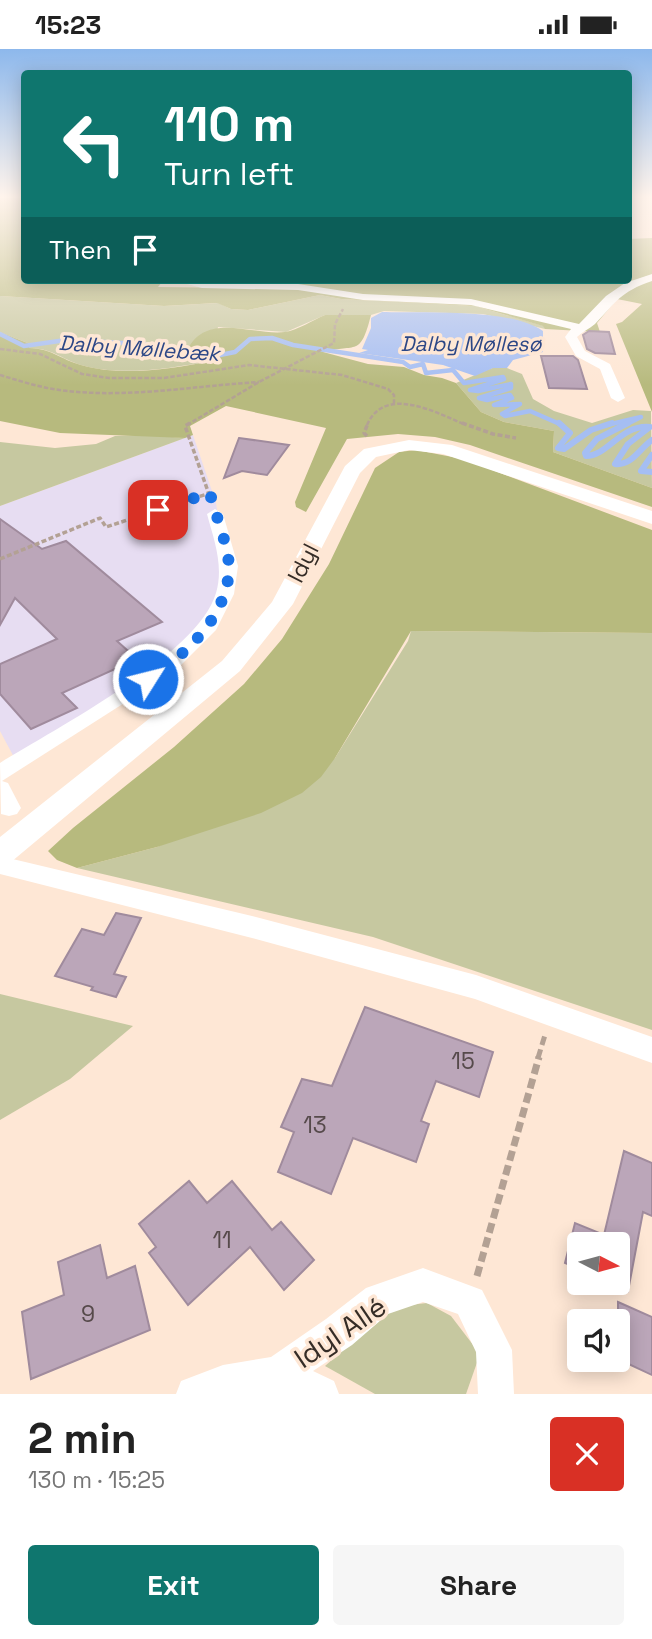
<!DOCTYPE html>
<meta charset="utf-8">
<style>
body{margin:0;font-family:"Space Grotesk",sans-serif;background:#f6f6f6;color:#222;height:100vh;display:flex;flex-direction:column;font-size:26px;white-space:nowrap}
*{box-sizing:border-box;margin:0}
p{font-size:23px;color:#767676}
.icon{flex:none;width:38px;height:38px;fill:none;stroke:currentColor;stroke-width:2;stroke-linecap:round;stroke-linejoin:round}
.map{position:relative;height:1345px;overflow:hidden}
.side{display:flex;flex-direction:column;background:#fff;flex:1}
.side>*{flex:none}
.hud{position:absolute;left:21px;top:21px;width:611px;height:214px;border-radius:7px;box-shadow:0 4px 18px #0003;background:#0f766e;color:#fff;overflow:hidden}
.needle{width:46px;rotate:96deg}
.controls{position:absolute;left:567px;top:1183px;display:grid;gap:14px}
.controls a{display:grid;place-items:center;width:63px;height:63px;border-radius:7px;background:#fff;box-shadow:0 4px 18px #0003;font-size:35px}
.pin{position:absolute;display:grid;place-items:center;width:60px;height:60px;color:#fff;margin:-30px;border-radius:14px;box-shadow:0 4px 10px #0006}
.me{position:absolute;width:77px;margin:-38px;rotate:54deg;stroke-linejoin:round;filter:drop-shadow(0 0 5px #0008)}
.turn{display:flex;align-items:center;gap:24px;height:147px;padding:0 28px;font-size:32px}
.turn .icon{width:91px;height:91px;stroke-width:2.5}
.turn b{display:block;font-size:49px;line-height:60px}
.then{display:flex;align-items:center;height:66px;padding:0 28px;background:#0003;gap:14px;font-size:26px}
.round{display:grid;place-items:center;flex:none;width:74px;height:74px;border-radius:7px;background:#f6f6f6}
.overview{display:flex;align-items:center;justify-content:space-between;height:119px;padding:0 28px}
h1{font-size:42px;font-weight:600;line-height:52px}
.primary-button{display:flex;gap:14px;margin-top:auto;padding:14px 28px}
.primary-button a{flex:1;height:80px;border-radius:7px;background:#0f766e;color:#fff;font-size:28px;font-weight:600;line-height:80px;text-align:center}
.primary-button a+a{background:#f6f6f6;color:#222}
.status{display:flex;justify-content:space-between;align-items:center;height:49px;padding:0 35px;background:#fff;direction:ltr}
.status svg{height:19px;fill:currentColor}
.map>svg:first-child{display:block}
</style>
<div class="status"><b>15:23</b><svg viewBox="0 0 49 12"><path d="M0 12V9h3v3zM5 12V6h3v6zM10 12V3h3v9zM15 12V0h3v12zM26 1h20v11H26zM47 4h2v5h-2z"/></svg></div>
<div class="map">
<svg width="652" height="1345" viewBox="0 0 652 1345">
<rect width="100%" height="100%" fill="#fee7d5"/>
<polygon fill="#e7ddf2" points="193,386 216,454 219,475 220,549 166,614 16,712 0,682 0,457"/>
<g fill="#c6c8a0">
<path d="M320 246 341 250 475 257 544 277 545 280 483 265 384 262 371 266H325L286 283 218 278 212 312C171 319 122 328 81 316 59 309 54 300 29 299L30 295 0 283V247L164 257 218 254 231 260 248 261Z"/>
<polygon points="492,319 507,319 522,325 533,350 554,362 592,374 633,361 651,362 652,439 553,403 554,382 504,373 481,363 456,334"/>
<polygon points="147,386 185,389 0,457 0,393 55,399 96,395 115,387"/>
<polygon points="411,582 652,584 652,981 373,888 77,819 157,798 335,709 408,592"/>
<polygon points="0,945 133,977 70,1030 0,1071"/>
<polygon points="427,1254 451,1267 480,1305 466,1345 375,1345 325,1317 392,1258"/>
</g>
<g fill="#b7ba7e">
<polygon points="0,148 24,148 24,231 171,231 162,233 158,238 242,239 250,231 628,231 628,190 652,189 652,363 616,275 622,273 642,255 617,250 597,274 600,283 545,280 543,277 475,257 341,250 320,246 248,261 231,260 217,254 164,257 0,247"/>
<path d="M325 266H371C360 309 357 294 323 303L368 315 404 318 424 326 442 329 456 334 481 363 504 373 554 382 553 403 652 439V458L470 396 435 388 398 385 347 390 306 463 296 458 295 453 326 379 226 357 190 377 193 386 185 389 60 384 0 372V283L30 295 29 299C54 300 59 310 81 316 121 328 171 320 211 312L189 298C209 263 254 287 285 283 298 281 313 271 325 266Z"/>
<polygon points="416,401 463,410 652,481 652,584 411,582 335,709 321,728 302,744 261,764 157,798 77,819 57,811 48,802 73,779 174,698 244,635 282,590 329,515 375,419 399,403"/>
</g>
<path fill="#a5bef3" d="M382 263C424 264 510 259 543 282V303L513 311 507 319H493L475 327 443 316 359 304 368 301 362 300 371 279V269Z"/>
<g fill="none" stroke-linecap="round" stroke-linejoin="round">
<g stroke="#a5bef3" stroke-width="4.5">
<polyline points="0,285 24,297 66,291 159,296 215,307 235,303 250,290 272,289 293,296 403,313 410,318 423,315 426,324 453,321 464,334 503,328 504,330 470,341 478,342 511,335 511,339 479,349 487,351 510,346 512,349 494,356 520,355 502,365 505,367 530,362 562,376"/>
<polyline points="607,376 641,368 625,376"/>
</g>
<g stroke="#a5bef3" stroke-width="6">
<polyline points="559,374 570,384 558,399 564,400 591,381 612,374"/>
<path d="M628 374 597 390 585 404 586 407C608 407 621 375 650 378L628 395 615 415C632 417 639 400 652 391"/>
<polyline points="652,406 641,422 652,423"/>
</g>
</g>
<g fill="#bba6b9" stroke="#a08b9d" stroke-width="2">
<polygon points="589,282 609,283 615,305 595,304 587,300 583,286"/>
<polygon points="541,307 573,307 578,311 587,340 549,339"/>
<polygon points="239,389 289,396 267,426 242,422 224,429"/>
<polygon points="0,470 42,500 66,492 162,573 117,592 137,610 62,644 77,659 31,680 0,645 0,615 57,590 15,549 0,576"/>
<polygon points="116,864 141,869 114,925 126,928 116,948 91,941 93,938 55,927 82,880 104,886"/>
<polygon points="365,958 493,1003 479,1048 436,1032 421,1072 429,1075 416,1113 353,1089 331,1145 278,1123 294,1083 281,1078 302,1030 332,1037"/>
<polygon points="624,1102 652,1114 652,1167 643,1163 628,1242 610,1234 618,1234 618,1195 579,1195 579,1220 565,1214 575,1174 604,1186"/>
<polygon points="189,1132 207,1154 232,1132 272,1181 281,1173 314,1211 284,1241 250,1198 188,1256 149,1204 156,1198 139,1175"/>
<polygon points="100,1196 107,1229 135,1217 150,1281 31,1330 22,1263 64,1246 58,1213"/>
<polygon points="618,1253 652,1268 652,1326 618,1310"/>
</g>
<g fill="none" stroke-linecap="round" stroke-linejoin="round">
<g stroke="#b3a194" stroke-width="2.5" stroke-dasharray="4.5 2" stroke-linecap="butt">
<polyline points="0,300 40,305 82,325 109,329 164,329 249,316 342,326 388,340 394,346 394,354"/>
<path d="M0 326C17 331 35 337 53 340 121 351 191 337 259 333"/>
<polyline points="187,376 259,333 334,294 335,275 343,260"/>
<path d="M367 376C385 335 437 364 466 376"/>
</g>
<g stroke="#b3a194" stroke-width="3.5" stroke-dasharray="5 2.5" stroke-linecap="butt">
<polyline points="190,374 185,377 211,451"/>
<polyline points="462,374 493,385 516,389"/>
<polyline points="367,387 364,384 368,374"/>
<polyline points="0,510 100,469 106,478 210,444"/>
</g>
<polyline stroke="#b3a194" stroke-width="5" stroke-dasharray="9 4.5" stroke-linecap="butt" points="538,1009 545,986"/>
<polyline stroke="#b3a194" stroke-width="7" stroke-dasharray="10 5" stroke-linecap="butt" points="477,1227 539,1008"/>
<g fill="#fff" fill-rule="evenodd">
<path d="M652 225V232C620 243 617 252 595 275 589 280 582 283 577 288L585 302 610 315 625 349 618 353 611 349 600 320 576 307 565 288 571 280 471 256 363 251 298 241 202 239 172 231 298 235 363 245 471 250 579 275 606 247 625 234Z"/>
<path d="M215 460 223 465 238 517 234 545 216 581 176 621 2 732 8 734 21 759 17 765 9 767 1 765 0 714C56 679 198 606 216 544 224 517 214 491 207 465Z"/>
<polygon points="0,807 252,867 476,926 652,988 652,1014 475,950 252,889 0,825"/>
<polygon points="423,1219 482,1241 512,1301 514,1345 478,1345 476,1303 458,1265 423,1253 388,1265 352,1296 313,1322 334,1332 339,1345 176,1345 181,1332 223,1316 271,1308 326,1270 366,1239"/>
</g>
<polygon fill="#fff" fill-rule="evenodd" points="409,391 452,396 652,462 652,475 443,405 409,401 376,408 360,424 293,555 240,622 11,813 0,817 0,788 222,612 272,553 345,417 364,400"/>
</g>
<linearGradient id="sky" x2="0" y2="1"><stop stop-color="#8db8ec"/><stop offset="0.44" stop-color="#fff4ec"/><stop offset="1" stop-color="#fff4ec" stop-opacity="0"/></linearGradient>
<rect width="652" height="336" fill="url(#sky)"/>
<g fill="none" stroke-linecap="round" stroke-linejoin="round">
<path stroke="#1a73e8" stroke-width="12" stroke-dasharray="0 21.6" d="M148 630C186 606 228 567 229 519 229 498 215 465 210 444L158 461"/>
</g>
<g text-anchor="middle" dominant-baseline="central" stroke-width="7" stroke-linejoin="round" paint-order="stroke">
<g font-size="21" font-style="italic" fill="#2c4786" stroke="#fee7d5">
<text x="471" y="294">Dalby Møllesø</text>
<text transform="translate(139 299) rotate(4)">Dalby Møllebæk</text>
</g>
<g font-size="23" fill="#352c26" stroke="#fee7d5">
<text transform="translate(303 514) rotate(-63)">Idyl</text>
</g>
<g font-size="23" fill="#564a4b">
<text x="463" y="1012">15</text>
<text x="315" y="1076">13</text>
<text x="222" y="1191">11</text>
<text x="88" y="1265">9</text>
</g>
<g font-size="28" fill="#352c26" stroke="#fee7d5">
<text transform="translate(340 1283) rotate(-34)">Idyl Allé</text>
</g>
</g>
</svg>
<div class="controls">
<a><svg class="needle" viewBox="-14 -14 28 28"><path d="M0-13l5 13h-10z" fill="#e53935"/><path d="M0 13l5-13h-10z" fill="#767676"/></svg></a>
<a><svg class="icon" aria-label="sound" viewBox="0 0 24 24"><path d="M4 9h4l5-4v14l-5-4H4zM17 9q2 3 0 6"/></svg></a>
</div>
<div class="pin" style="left:158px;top:461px;background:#d93025"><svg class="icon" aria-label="arrive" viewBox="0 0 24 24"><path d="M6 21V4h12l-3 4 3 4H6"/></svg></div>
<svg class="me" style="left:148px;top:630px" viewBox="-20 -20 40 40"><circle r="17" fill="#1a73e8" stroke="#fff" stroke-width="3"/><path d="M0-11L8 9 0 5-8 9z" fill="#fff"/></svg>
<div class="hud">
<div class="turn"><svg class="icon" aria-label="left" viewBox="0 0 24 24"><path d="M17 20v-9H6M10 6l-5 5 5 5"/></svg><div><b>110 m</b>Turn left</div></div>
<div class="then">Then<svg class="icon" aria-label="arrive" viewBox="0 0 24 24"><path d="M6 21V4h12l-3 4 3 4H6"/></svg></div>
</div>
</div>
<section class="side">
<div class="overview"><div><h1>2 min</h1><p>130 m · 15:25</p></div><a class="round" style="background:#d93025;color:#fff"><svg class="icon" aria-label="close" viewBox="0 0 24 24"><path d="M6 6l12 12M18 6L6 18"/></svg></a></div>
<div class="primary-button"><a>Exit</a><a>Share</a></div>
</section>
